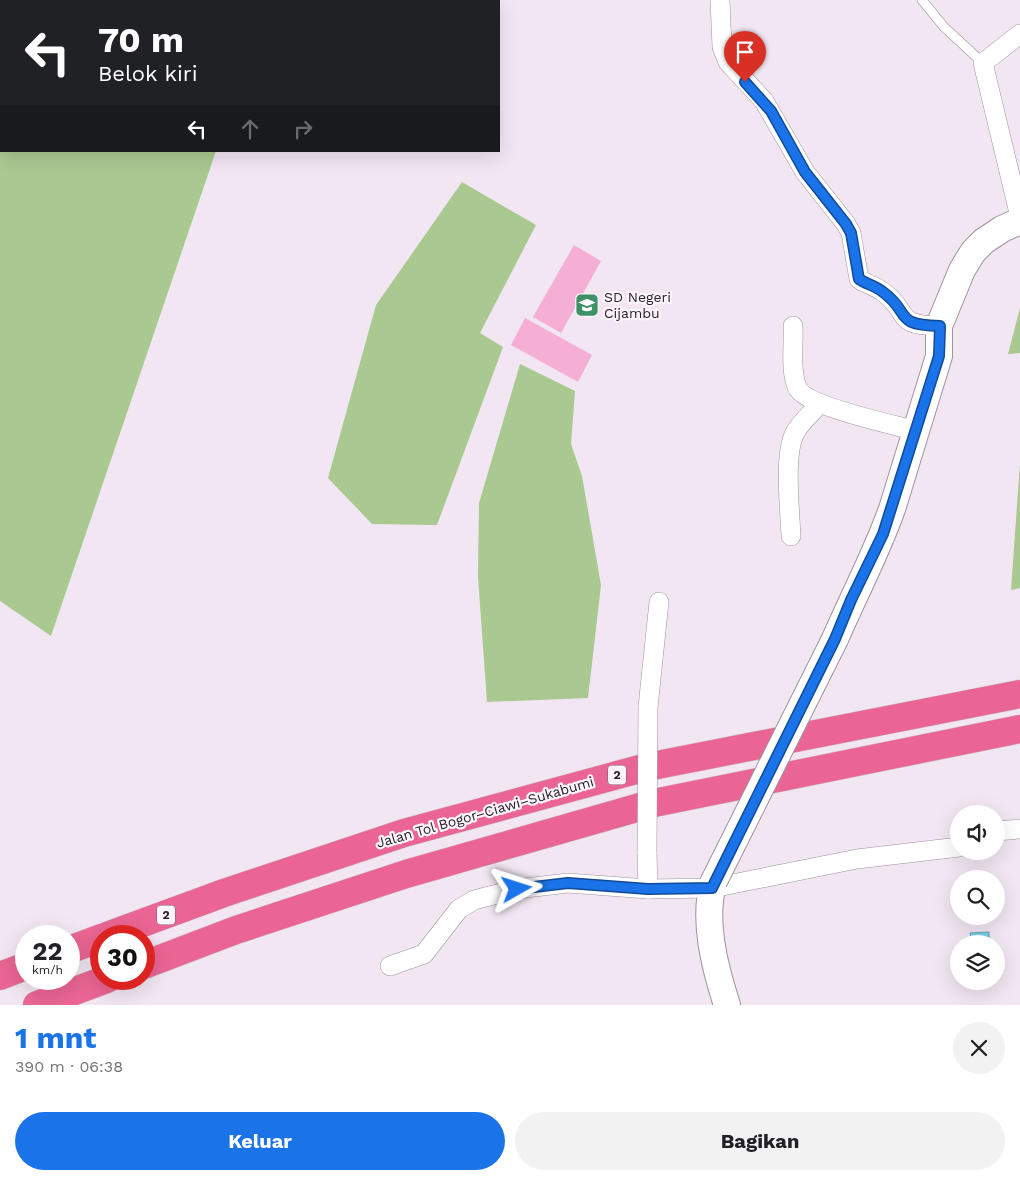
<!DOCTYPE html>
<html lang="id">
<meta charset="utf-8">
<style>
body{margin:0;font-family:"Work Sans",sans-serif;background:#f2f2f2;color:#202124;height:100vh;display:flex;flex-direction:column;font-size:19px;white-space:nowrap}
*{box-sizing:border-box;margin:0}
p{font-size:16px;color:#757577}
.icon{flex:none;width:28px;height:28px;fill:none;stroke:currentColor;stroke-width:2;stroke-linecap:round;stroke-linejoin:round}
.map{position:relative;height:1005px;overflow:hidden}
.panel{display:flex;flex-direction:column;background:#fff;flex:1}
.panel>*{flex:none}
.banner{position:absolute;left:0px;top:0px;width:500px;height:152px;box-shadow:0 5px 20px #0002;background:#202124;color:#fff;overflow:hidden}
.controls{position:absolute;left:950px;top:805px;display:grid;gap:10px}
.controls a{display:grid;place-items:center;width:55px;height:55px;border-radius:50%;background:#fff;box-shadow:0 5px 20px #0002;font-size:25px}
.speed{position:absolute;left:15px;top:925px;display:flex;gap:10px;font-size:25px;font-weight:700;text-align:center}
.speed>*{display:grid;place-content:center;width:65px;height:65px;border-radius:50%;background:#fff;box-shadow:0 5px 20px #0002;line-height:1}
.speed small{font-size:12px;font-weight:400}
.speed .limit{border:8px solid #d22;background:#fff;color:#111}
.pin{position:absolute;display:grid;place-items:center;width:42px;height:42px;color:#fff;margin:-51px -21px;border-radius:50% 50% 50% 0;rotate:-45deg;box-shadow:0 0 5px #0007}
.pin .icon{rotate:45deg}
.me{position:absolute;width:55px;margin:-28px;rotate:84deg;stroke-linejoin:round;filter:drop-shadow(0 0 4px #0008)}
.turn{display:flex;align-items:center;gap:18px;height:105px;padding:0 15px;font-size:22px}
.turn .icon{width:65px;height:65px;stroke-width:2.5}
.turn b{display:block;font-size:35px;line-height:42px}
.lanes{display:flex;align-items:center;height:48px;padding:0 15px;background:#0003;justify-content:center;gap:25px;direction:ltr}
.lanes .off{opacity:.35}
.round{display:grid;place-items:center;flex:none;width:52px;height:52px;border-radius:26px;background:#f2f2f2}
.head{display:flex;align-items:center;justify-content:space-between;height:85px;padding:0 15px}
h1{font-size:30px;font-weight:700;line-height:38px;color:#1a73e8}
.button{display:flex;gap:10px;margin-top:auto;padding:10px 15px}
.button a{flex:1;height:58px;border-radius:30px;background:#1a73e8;color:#fff;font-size:20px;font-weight:700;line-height:58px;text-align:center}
.button a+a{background:#f2f2f2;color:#202124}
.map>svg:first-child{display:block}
</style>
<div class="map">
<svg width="1020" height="1005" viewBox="0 0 1020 1005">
<rect width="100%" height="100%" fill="#f1e6f2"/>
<g fill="#a9c991">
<polygon points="0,0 237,1 1,1 1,151 216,151 51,636 0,601"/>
<polygon points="462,182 536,225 480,333 503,347 437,525 372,524 328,478 376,305"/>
<polygon points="1020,308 1020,353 1008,354"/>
<polygon points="520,364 575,391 571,444 582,476 601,585 588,698 487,702 478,577 479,503"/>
<polygon points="1020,463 1020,588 1011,590"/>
</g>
<polygon fill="#78d4ee" stroke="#609fb3" points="989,932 989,944 960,944 962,941 971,938 970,933"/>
<g fill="#f5aed4">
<polygon points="574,245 601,261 561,333 533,317"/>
<polygon points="525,318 592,355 578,382 511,345"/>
</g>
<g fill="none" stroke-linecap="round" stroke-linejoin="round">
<g stroke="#9d939d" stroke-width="10">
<polyline id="service" points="922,0 944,27 983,63"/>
</g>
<g stroke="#9d939d" stroke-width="20">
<g id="minor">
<path d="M720 0 722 47 728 62 764 101 805 172 846 224 851 233 859 279C866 284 876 286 883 292 912 313 892 325 939 326"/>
<polyline points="1020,34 983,63 1020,217"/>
<path d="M793 326C794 345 790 369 797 387 804 406 895 425 917 431"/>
<path d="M791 536C790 511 783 451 796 431 802 421 812 413 819 404"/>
<polyline points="648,707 659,602"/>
<polyline points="996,831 1020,829"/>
<polyline points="647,852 648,889"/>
<polyline points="390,966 424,954 459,909 474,900 517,889 568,883 648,889 712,888 857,859 959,847"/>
</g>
</g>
<g stroke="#9d939d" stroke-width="28">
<g id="secondary">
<path d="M835 639C854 595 876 554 892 509L939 356V326L962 270 973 252 984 241 1002 229 1020 221"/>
<path d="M714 881C702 919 715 968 727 1005"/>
</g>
</g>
<g stroke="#cbcacb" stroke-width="29">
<g id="motorway">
<polyline points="107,936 224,893 404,833 647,767 1020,694"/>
<polyline points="69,950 101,938"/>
<polyline points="144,965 236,930 406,874 654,803 1020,729"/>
<polyline points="0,976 26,966"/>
<polyline points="37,1005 107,979"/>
</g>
</g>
<use href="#service" stroke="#fff" stroke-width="9"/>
<use href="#minor" stroke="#fff" stroke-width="19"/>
<use href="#secondary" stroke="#fff" stroke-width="26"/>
<use href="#motorway" stroke="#ea6593" stroke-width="28"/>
<g stroke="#9d939d" stroke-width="20" stroke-linecap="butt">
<polyline id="minor-bridge" points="647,852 648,707"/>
</g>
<g stroke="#9d939d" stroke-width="28" stroke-linecap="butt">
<polyline id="secondary-bridge" points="714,881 835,639"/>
</g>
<use href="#minor-bridge" stroke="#fff" stroke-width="19"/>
<use href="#secondary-bridge" stroke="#fff" stroke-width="26"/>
</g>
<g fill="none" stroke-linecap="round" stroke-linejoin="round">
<g stroke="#114b97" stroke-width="12">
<path id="route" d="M517 889 568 883 648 889 712 888 835 639 851 600 883 534 939 356 940 326C892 325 912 313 883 292 876 286 866 284 859 279L851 233 846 224 805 172 771 111 745 82"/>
</g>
<use href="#route" stroke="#1a73e8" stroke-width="9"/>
</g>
<defs>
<g id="school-square" transform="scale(1.25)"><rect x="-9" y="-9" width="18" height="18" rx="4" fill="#3c9265" stroke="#fdf4fe"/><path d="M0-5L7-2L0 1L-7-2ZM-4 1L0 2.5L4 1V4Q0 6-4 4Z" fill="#fff"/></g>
</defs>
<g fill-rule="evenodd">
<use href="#school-square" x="587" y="305"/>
</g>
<g text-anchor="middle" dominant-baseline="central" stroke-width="4.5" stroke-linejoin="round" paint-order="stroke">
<g fill="#fdf4fe" stroke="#686268" stroke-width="1">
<rect x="608" y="765.5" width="18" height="19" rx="4"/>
<rect x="157" y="905.5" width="18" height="19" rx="4"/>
</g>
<g font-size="12" font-weight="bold" fill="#282428">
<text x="617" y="775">2</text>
<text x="166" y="915">2</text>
</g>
<g font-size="14" fill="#282428" stroke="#fdf4fe" text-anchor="start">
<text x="604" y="297">SD Negeri<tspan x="604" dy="16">Cijambu</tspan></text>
</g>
<g font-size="14" fill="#282428" stroke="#fdf4fe">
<text transform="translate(485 812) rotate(-16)">Jalan Tol Bogor–Ciawi–Sukabumi</text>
</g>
</g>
</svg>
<div class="controls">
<a><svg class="icon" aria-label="sound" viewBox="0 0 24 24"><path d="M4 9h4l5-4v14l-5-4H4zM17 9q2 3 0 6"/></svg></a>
<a><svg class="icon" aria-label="search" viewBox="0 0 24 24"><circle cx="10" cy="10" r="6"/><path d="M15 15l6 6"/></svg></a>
<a><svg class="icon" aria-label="layers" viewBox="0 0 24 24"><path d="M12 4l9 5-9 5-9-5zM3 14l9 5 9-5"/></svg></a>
</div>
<div class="speed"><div>22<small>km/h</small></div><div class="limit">30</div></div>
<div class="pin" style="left:745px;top:82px;background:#d93025"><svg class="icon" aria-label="arrive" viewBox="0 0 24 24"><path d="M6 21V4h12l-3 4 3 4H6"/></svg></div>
<svg class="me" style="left:517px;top:889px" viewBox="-20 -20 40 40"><path d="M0-17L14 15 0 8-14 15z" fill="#1a73e8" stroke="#fff" stroke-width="4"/></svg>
<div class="banner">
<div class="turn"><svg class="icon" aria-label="left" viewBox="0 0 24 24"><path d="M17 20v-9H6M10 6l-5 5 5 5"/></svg><div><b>70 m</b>Belok kiri</div></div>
<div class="lanes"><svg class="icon" aria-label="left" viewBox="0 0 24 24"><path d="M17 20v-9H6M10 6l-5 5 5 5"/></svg><svg class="icon off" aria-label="ahead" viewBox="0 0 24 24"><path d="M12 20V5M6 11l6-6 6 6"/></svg><svg class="icon off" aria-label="right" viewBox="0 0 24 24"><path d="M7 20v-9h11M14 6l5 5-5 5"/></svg></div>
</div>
</div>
<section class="panel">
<div class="head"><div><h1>1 mnt</h1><p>390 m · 06:38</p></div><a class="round"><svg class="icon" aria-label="close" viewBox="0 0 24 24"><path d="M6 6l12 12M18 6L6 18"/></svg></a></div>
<div class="button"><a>Keluar</a><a>Bagikan</a></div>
</section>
